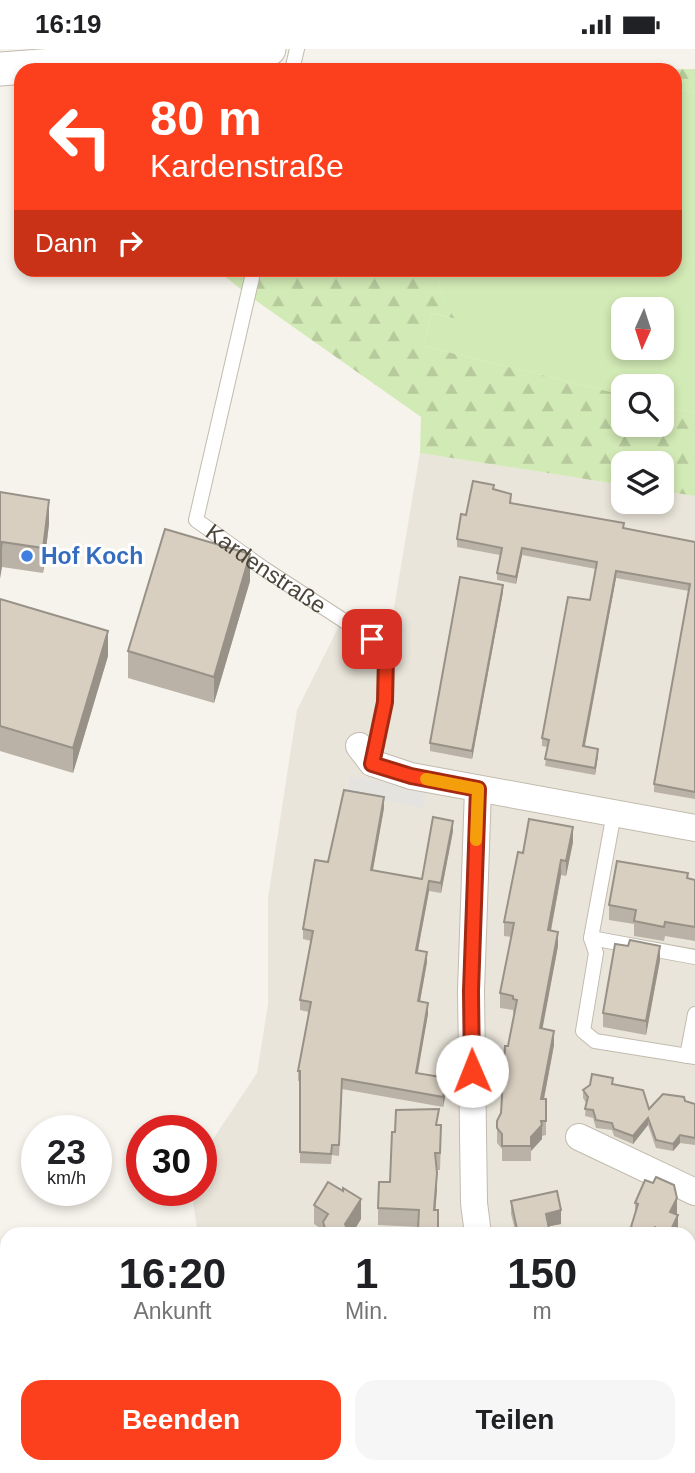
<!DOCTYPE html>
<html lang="de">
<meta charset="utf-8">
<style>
body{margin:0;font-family:Arial,sans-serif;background:#f6f6f6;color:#202124;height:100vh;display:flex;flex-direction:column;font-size:26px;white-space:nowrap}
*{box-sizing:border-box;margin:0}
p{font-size:23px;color:#757577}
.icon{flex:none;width:38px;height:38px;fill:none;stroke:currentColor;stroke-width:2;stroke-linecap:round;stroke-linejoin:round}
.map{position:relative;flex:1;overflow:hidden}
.drawer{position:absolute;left:0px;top:1178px;width:696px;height:247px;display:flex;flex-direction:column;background:#fff;border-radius:21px 21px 0 0;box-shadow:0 4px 10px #0003}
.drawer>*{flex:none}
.guide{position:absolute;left:14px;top:14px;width:668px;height:214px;border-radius:21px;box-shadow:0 4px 10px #0003;background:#fc3f1d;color:#fff;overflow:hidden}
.needle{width:46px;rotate:183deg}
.buttons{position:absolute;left:611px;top:248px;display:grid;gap:14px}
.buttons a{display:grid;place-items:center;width:63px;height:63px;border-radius:14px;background:#fff;box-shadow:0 4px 10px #0003;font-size:35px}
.speed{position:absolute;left:21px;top:1066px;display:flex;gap:14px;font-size:35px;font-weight:700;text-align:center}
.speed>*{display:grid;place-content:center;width:91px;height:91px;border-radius:50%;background:#fff;box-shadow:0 4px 10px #0003;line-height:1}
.speed small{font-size:18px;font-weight:400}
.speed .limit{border:10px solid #d22;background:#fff;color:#111}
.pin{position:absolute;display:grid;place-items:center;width:60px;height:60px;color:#fff;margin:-30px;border-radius:14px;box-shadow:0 4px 10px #0006}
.me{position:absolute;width:77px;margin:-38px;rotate:359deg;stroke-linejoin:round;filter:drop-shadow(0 0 5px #0008)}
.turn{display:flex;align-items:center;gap:24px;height:147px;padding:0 21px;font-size:32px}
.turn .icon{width:91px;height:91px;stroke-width:2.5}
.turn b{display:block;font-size:49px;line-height:60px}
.then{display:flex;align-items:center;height:66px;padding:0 21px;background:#0003;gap:14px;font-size:26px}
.eta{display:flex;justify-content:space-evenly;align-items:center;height:119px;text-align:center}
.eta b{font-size:42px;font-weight:800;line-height:49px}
.cta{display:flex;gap:14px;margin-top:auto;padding:14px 21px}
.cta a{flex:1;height:80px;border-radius:21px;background:#fc3f1d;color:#fff;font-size:28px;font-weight:800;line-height:80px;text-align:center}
.cta a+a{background:#f6f6f6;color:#202124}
.status{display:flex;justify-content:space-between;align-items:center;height:49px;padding:0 35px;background:#fff;direction:ltr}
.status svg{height:19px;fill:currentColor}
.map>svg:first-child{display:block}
</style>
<div class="status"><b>16:19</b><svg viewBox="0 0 49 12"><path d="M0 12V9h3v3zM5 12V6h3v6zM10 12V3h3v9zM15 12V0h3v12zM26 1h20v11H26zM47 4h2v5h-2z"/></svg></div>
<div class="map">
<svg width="695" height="1424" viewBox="0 0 695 1424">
<defs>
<pattern id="forest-firs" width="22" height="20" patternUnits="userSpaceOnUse" patternTransform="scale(1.75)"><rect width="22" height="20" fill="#d2eab5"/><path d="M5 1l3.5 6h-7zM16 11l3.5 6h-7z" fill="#b6ca9c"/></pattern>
</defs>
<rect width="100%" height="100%" fill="#f6f3ec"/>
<polygon fill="#eae5da" points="420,404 623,436 623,453 662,453 662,442 695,447 695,1424 314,1424 313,1418 690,1418 690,1185 198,1185 191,1141 201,1141 201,1108 257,1024 268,955 268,849 297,661 342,571 386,606"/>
<path fill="#d2eab5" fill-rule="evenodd" d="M676 40 695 44V364L662 356V338H623V346L423 297 432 264 455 270 444 250 434 221 676 220ZM623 261H662V299H623Z"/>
<g fill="url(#forest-firs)">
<polygon points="695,20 695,44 676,40 676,21 626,21"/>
<polygon points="217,221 434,221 444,250 456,270 432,264 423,297 623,346 623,376 662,376 662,356 695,364 695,447 662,442 662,415 623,415 623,436 420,404 421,368 248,246"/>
</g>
<polygon fill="#e5e3e0" points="350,727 427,741 424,759 347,744"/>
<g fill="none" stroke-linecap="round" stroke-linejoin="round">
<g stroke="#a9d4f2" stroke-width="7">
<polyline points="0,1237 7,1244"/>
<polyline points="183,1418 189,1424"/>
</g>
<g stroke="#c2bbae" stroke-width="16">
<g id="service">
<polyline points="292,21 297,0"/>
<path id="s1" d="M254 220 196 471 263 519 372 590 386 607 385 653 373 713"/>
<polyline points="614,764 591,889 596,904 583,982 595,992 695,1008"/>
<polyline points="591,889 695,908"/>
<polyline points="687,1007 695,965"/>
</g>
</g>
<g stroke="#c2bbae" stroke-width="28">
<g id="minor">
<polyline points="359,697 372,714 411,727 695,779"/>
<polyline points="478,740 471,942 474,1154 478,1185"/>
<polyline points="579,1088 695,1143"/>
<polyline points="690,1349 695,1302"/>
<polyline points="690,1378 695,1381"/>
</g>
</g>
<g stroke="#c2bbae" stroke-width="35">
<polyline id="tertiary" points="0,20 269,0"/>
</g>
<use href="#service" stroke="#fff" stroke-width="14"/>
<use href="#minor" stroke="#fff" stroke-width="26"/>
<use href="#tertiary" stroke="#fff" stroke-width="33"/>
</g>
<g fill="#bab2a6">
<polygon points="494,440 511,454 624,480 695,493 695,750 654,743 654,735 689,542 616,529 585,697 598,707 595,726 545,717 547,698 542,697 542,689 590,551 596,520 522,506 516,535 497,531 497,524 500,506 457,498 457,490 466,466"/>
<polygon points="0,443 49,475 43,524 2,518"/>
<polygon points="250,532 214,654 128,629 128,602"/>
<polygon points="503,543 472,710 430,702 430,694"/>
<polygon points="0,550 108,607 73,724 0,702"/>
<polygon points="384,759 373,821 422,830 453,782 441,844 429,842 418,901 427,913 420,953 428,965 417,1024 447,1039 443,1058 342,1040 339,1107 332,1106 331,1115 300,1114 300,1032 298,1032 298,1022 309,963 300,961 300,951 311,892 303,890 303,880 328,813"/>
<polygon points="573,793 566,827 561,826 551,882 558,897 542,979 554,996 544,1050 546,1050 546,1086 542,1087 542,1090 531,1102 531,1112 502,1112 502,1100 497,1094 497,1072 501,1064 508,997 514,965 513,964 513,961 500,959 500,944 511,888 504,887 504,873 523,804"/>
<polygon points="688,829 695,831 695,892 665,887 664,892 634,887 634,875 609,871 609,856"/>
<polygon points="628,897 660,911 646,986 603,978 603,964"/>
<polygon points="613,1035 649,1060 685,1052 695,1055 695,1096 680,1094 673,1102 656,1099 648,1076 633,1095 614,1087 612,1081 596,1079 593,1069 585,1067 586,1054 583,1049 583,1041"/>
<polygon points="439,1076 441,1093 440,1121 437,1121 435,1161 438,1161 438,1185 418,1185 418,1178 378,1176 378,1159 390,1133 395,1083"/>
<polygon points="511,1152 561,1175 549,1177 550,1185 516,1185 511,1165"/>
<polygon points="635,1154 677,1164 676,1166 678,1181 676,1185 631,1185 631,1178 635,1166"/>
<polygon points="314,1156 361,1170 352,1185 323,1185 323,1181 314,1175"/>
<polygon points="534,1418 596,1418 590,1424 534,1424"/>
</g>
<g fill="#979187">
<polygon points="49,451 49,475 43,524 43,499"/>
<polygon points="2,493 2,518 0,530 0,505"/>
<polygon points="522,499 522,506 516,535 516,528"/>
<polygon points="250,505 250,532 214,654 214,628"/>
<polygon points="616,522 616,529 583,705 583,697"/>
<polygon points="503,536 503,543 472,710 472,702"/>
<polygon points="108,582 108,607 73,724 73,699"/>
<polygon points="598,700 598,707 595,726 595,719"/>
<polygon points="384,748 384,759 371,831 371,821"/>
<polygon points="453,772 453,782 441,844 441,834"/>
<polygon points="573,778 573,793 566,827 566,812"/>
<polygon points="561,811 561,826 548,896 548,881"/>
<polygon points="429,832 429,842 416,911 416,901"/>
<polygon points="558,883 558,897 540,993 540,979"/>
<polygon points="660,897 660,911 646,986 646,972"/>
<polygon points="427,903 427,913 418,963 418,952"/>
<polygon points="428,954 428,965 416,1034 416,1024"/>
<polygon points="554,982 554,996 541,1065 541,1050"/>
<polygon points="447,1029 447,1039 443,1058 443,1048"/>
<polygon points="648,1069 648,1076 633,1095 633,1087"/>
<polygon points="542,1076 542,1090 531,1102 531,1088"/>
<polygon points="680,1086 680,1094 673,1102 673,1095"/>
<polygon points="437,1124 437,1141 434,1178 434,1161"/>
<polygon points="677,1149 677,1164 670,1178 670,1163"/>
<polygon points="361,1150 361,1170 352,1185 345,1185 345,1175"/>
<polygon points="561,1161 561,1175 546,1178 546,1165"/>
<polygon points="678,1166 678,1181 676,1185 669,1185"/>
<polygon points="483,1418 492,1418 492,1419 485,1424 474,1424"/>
<polygon points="584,1418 596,1418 590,1424 579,1424"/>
</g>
<g fill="#d8cfc1" stroke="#979187" stroke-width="2">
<polygon points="473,432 494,436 493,440 511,445 510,454 624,474 623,479 695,493 695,743 654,735 690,535 616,522 583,697 598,700 595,719 545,710 549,691 542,689 568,548 590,551 597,513 522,499 516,528 497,524 502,499 457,490 461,465 466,466"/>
<polygon points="0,443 49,451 43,499 2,493 0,505"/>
<polygon points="165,480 250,505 214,628 128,602"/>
<polygon points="460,528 503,536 472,702 430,694"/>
<polygon points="0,550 108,582 73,699 0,677"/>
<polygon points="344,741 384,748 371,821 422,830 433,768 453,772 441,834 429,832 416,901 427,903 418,952 428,954 416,1024 447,1029 443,1048 342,1030 339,1096 332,1096 331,1105 300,1103 300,1022 298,1022 311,953 300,951 313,882 303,880 315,811 328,813"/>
<polygon points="529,770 573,778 566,812 561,811 548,881 558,883 540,979 554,982 541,1050 546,1050 546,1072 541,1072 542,1076 531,1088 531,1097 502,1097 502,1085 497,1079 497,1072 501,1064 505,997 508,997 517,951 513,950 513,947 500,944 514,874 504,873 518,803 523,804"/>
<polygon points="617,812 688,824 687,829 695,831 695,878 665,873 664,878 634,872 636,861 609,856"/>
<polygon points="630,891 660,897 646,972 603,964 615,895 628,897"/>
<polygon points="592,1025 613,1029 612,1035 643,1041 649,1060 663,1045 684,1048 685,1052 695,1055 695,1089 680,1086 673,1095 656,1091 648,1069 633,1087 614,1080 612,1074 596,1071 593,1061 585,1060 588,1048 583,1041 590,1036"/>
<polygon points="439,1060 436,1076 441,1076 440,1104 435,1104 437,1124 434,1161 438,1161 438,1181 418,1180 419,1161 378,1159 379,1133 390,1133 392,1083 395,1083 396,1061"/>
<polygon points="656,1128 674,1136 677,1149 670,1163 678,1166 669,1185 666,1185 655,1178 650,1185 644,1185 631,1178 638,1155 635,1154 645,1131 653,1134"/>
<polygon points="328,1133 343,1142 343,1139 361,1150 345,1175 349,1185 327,1185 323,1173 328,1165 314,1156"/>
<polygon points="557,1142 561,1161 546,1165 550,1185 518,1185 511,1152"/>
<polygon points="452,1418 483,1418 474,1424 451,1424 448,1420"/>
<polygon points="541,1418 584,1418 579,1424 548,1424"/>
<polygon points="629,1418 673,1418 675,1419 672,1424 625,1424"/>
</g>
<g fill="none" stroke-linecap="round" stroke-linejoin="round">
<g stroke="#a42913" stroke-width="18">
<polyline id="route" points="372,590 386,607 385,653 372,715 411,727 478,740 471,942 472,1022"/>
</g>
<use href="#route" stroke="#fc3f1d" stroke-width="12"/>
<polyline stroke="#f59e0b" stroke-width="12" points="426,730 478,740 476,791"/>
</g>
<circle fill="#3f7fe0" stroke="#fff" stroke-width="2.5" cx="27" cy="507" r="7"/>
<g text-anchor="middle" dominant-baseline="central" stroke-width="6" stroke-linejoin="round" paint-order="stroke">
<g font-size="23" font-weight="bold" fill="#366cbe" stroke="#fff" text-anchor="start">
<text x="41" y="507">Hof Koch</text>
</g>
<g font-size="23" fill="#4b4439" stroke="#fff">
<text stroke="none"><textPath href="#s1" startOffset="343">Kardenstraße</textPath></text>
</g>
</g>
</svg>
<div class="buttons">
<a><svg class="needle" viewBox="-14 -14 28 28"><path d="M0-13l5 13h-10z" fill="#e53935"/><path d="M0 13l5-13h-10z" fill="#757577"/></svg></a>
<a><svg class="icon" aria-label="search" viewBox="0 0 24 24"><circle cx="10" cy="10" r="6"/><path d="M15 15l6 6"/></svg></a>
<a><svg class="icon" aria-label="layers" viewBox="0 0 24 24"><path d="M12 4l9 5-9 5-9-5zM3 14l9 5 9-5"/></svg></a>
</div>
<div class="speed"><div>23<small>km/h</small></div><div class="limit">30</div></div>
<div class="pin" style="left:372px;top:590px;background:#d93025"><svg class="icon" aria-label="arrive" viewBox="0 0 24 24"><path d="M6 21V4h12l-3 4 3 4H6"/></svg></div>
<svg class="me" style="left:472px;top:1022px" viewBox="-20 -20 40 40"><circle r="19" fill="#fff"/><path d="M0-13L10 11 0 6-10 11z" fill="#fc3f1d"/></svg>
<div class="guide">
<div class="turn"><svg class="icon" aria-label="left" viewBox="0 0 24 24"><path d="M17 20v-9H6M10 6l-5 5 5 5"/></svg><div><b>80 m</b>Kardenstraße</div></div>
<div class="then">Dann<svg class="icon" aria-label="right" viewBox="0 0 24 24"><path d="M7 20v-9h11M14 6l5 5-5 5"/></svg></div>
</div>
<section class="drawer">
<div class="eta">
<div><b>16:20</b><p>Ankunft</p></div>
<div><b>1</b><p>Min.</p></div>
<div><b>150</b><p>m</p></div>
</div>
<div class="cta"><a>Beenden</a><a>Teilen</a></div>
</section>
</div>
